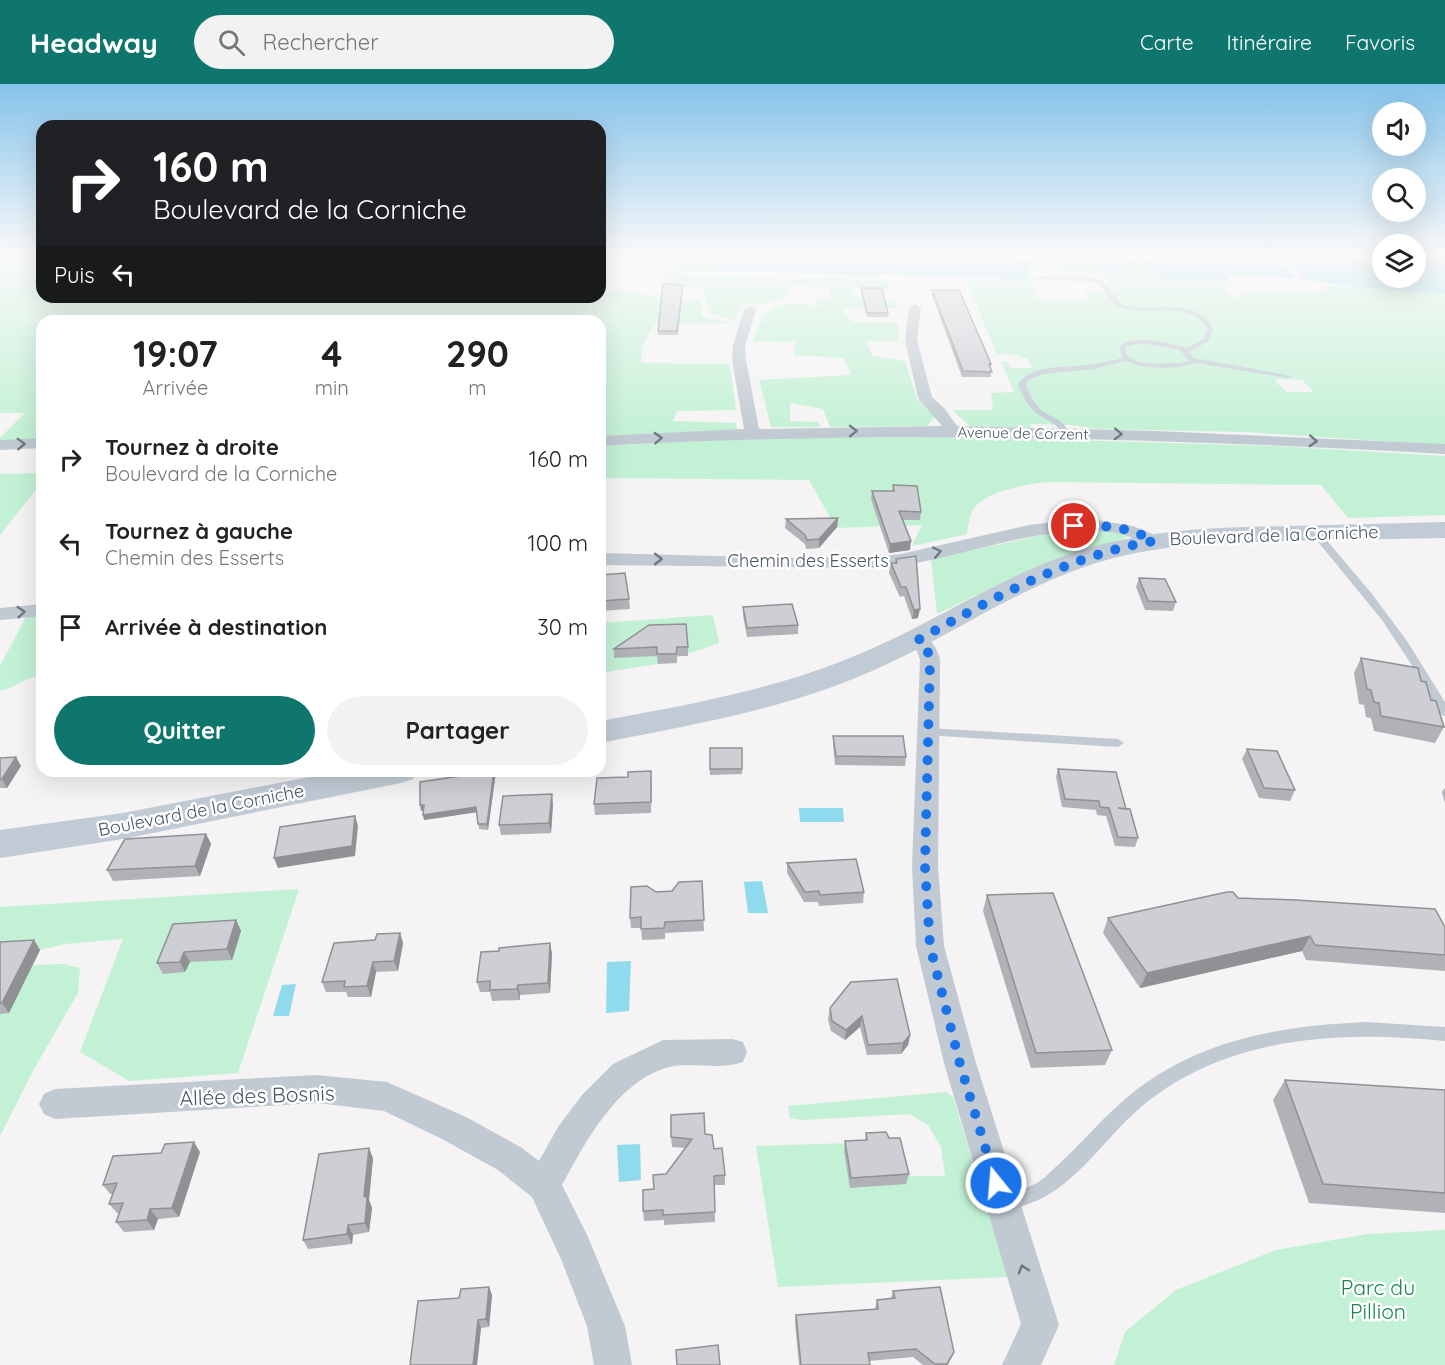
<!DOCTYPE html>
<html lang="fr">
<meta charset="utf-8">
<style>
body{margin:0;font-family:Quicksand,sans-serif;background:#f2f2f2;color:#222;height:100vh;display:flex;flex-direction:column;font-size:22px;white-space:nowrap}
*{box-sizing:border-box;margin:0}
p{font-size:20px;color:#767676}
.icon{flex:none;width:33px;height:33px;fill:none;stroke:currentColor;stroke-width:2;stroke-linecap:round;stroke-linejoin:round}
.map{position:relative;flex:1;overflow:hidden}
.sheet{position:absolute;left:36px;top:231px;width:570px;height:462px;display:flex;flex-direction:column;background:#fff;border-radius:18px;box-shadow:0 6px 24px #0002}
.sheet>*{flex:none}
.hud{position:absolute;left:36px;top:36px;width:570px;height:183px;border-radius:18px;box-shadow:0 6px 24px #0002;background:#202124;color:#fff;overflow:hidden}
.buttons{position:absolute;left:1372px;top:18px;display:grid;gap:12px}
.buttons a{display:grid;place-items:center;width:54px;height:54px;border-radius:50%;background:#fff;box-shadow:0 6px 24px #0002;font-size:30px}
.pin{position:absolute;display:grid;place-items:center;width:51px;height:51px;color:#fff;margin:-26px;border:3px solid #fff;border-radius:50%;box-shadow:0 2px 6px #0007}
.me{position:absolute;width:66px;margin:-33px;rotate:343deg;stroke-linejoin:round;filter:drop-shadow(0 0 4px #0008)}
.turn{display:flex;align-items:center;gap:21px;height:126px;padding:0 18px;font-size:27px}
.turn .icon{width:78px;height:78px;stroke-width:2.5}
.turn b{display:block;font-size:42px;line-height:51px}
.then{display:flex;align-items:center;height:57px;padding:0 18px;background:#0003;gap:12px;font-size:22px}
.eta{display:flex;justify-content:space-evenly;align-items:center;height:102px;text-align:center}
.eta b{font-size:36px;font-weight:700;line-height:42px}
.action{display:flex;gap:12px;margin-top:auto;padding:12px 18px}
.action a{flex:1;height:69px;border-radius:36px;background:#0f766e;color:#fff;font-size:24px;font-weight:700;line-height:69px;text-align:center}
.action a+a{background:#f2f2f2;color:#222}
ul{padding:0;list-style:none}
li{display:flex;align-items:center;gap:18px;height:84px;padding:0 18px}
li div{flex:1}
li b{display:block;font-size:22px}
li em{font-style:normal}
header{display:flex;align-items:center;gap:36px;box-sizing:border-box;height:84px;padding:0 30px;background:#0f766e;color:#fff}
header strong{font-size:28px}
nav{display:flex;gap:33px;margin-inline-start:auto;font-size:21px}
.search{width:420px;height:54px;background:#f2f2f2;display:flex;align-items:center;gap:15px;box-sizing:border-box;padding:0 21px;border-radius:33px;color:#767676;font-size:22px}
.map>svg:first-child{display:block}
</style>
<header>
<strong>Headway</strong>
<div class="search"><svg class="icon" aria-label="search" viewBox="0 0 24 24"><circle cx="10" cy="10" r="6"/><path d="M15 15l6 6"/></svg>Rechercher</div>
<nav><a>Carte</a><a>Itinéraire</a><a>Favoris</a></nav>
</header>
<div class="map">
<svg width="1445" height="1281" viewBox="0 0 1445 1281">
<rect width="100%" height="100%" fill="#f5f3f3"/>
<g fill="#c3f1d5" fill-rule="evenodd">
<path d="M1131 182C1139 182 1158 193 1171 195 1191 197 1210 193 1230 196L1235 201 1223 202 1232 213H1245L1243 209 1315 207 1338 201 1445 210V361L1245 348 1095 345 1071 341 1030 340 1031 345 970 342 952 326H993L991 309 1014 308 1001 277H1006L1012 284H1033L1027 274H1021L1018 271 997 270 970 206 962 193 993 195 1030 192 1032 197 1029 198 1038 215 1089 216 1084 207H1113L1101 187 1133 188ZM1276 295 1302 296 1314 308H1287L1276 298Z"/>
<path d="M0 185H42V213H600V190H603L604 206 630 207 658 214 665 193 662 189C737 194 812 193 887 195L889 205 852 204 855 215 895 216 898 224 842 225 852 238 898 239V257H865L873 272 905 277 917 315 936 331 927 342 830 343 823 325 790 319V337L818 338 820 343H771L759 296 851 291 844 274 794 271 795 258 753 257C769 214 777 218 820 222L813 214 828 215 831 203 789 201 788 211C775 220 757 221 741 221L736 236 710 230 704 203H680L678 217H700L702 233 735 239 655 240 642 262 641 279 730 280 736 326 677 327 673 337 736 339 737 346 600 352V237H42V357L0 358V354L25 329H0Z"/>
<path d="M967 353 1273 362 1445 372V431L1348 434 1321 401 1048 398C1027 400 985 407 973 426 969 432 968 443 967 450L912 462 922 441 836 444 809 396 600 394V362L759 354Z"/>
<polygon points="42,389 42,398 0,451 0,390"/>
<polygon points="1122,446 1128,453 1035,483 937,530 931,475 1061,447"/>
<path d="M42 530V592C24 592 17 604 0 607V582L27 531Z"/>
<polygon points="713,531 719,559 658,580 600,589 600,539"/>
<polygon points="299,805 238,989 129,997 80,968 123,855 65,860 40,866 33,881 63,880 80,884 78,909 34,985 0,1052 0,823"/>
<polygon points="946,1008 953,1013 1008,1193 778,1203 756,1062 885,1058 905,1092 945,1092 941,1063 928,1041 909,1030 803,1036 790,1034 788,1022"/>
<polygon points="1445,1146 1445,1281 1114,1281 1125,1248 1176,1206 1276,1166 1368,1150"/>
</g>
<g fill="#90daee">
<rect x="0" y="170" width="42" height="13"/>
<path d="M600 170H1032C1019 175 1010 168 998 172L1018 176 1037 175 1042 182 1028 184 1030 192 1018 194 906 192C895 187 880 190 869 194L837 190 663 185 660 181 648 180 646 183 639 182 641 178 627 174 600 176Z"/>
<path d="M1048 170H1108L1140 177 1164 174C1151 169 1138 176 1124 170H1383V194H1416V170H1445V210C1397 206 1348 204 1301 194V190C1275 168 1240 179 1210 176 1203 175 1198 171 1192 171L1204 178 1278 180 1286 183 1295 194 1230 191 1222 184 1230 196C1209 192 1175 201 1157 192 1150 189 1138 182 1131 183L1134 188 1048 185 1040 174Z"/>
<polygon points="799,724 843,724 844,738 800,738"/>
<polygon points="762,797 768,829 748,829 744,798"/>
<polygon points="631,877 629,927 606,929 607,878"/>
<polygon points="296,900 289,932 273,932 282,901"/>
<polygon points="640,1060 641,1096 619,1098 617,1061"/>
</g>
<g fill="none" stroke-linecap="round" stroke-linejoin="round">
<g fill="#c1cad2" fill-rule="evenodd">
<path d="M1037 192C1051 193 1092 191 1102 196 1113 203 1114 218 1128 222 1154 227 1197 212 1213 245L1209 257 1189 268 1194 274 1292 292 1288 294 1196 279 1180 283 1160 284 1140 282 1126 277 1094 285 1043 290 1029 296 1026 300C1029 309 1033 318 1040 325 1052 335 1062 333 1069 349L1062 351C1054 335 1049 339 1036 329 1027 322 1022 311 1018 300 1033 280 1062 284 1085 281 1098 280 1110 277 1122 274L1119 263C1135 249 1162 259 1182 262L1186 264 1204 255 1207 245C1192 215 1146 232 1122 224 1109 220 1107 204 1095 198L1035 195ZM1145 260 1180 266 1189 277C1176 280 1139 282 1129 273 1127 271 1126 267 1126 264L1131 261Z"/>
<polygon points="1315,445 1318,446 1372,510 1407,557 1445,618 1445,632 1441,631 1411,580 1382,536 1310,448"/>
<polygon points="928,644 1118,655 1124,659 1118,663 924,651 922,648 924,645"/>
<path d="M1366 938 1445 943V957C1340 946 1225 952 1141 1023 1102 1056 1072 1110 1019 1123 1011 1125 1005 1128 997 1124L995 1118 997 1112C1010 1107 1025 1106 1037 1099 1044 1095 1051 1087 1058 1081 1082 1059 1104 1032 1130 1011 1199 955 1280 942 1366 938Z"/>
</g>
<g fill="#c1cad2" fill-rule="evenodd">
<path d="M915 220 921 224 917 256 932 313 945 325 957 342 1156 347 1445 360V370C1162 354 884 346 600 362V352L744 345 732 276 733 261 744 226 750 222 756 226 745 261 746 276 759 345 942 342 918 314 905 256 909 224Z"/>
<polygon points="42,354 42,364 0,366 0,356"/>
<path d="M1096 436 1133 442 1160 453 1163 457 1160 461C1146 464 1135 453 1121 450 1113 448 1103 447 1094 447 1018 445 948 481 872 484L600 481V469L795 474 882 472 901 470 1029 441 1063 437Z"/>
<polygon points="42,520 42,532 0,536 0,524"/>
<path d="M917 550C931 553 937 563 940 576L938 782 944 862 976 979 1059 1241 1041 1281H1002L1021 1240 944 979 916 862 912 782 920 576 917 567 907 556 910 552Z"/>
<path d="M732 955 743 958 747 968 743 978C718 987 688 977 666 984 616 999 585 1059 562 1101L588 1153 625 1242 632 1281H594L587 1242 561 1175 532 1113 498 1086 442 1055 384 1027 317 1019 55 1035 44 1030 39 1020 44 1010 55 1005 317 991 387 998 466 1033 522 1064 539 1077 558 1043 582 1011 613 980 663 956Z"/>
</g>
<g fill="#c1cbd6" fill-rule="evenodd">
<path d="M1445 438V454C1390 455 1336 456 1281 457 1224 459 1166 460 1110 475 1025 498 952 552 872 587 786 625 692 641 600 659V637C693 620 784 604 871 565 944 533 1011 486 1089 464 1155 445 1222 443 1291 442 1342 441 1394 439 1445 438Z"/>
<polygon points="340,687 418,687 413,695 401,699 123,755 0,774 0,746 123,729"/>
</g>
</g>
<g fill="#b0b2b7">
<polygon points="683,201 678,251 658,251 658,247"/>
<polygon points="861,204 888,229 888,233 867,233 861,208"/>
<polygon points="932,206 991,280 991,293 962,293 932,211"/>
<polygon points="893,401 921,428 920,436 903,436 910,466 889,469 871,415 872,407 892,407"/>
<polygon points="838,434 837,443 819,464 806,465 805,460 785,444 786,435"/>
<polygon points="896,475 918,534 912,535 904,512 900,513 889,489 891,479 895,479"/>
<polygon points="600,491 629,515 630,525 600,527"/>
<polygon points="1139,494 1176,518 1173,527 1145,526 1136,503"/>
<polygon points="743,523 798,541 798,550 747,553 743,531"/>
<polygon points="649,541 688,563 688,572 677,572 677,579 658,580 657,572 614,574 614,565"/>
<polygon points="1361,574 1421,597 1444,643 1435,659 1374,647 1371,634 1366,633 1364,621 1359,620 1354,589"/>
<polygon points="833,652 906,673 905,682 835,681 833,661"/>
<polygon points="710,664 742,664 742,690 710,691"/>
<polygon points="1247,665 1295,706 1290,717 1259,714 1242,675"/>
<polygon points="0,674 21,682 7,704 0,704"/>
<polygon points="1058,685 1126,725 1138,754 1135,763 1115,762 1106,732 1097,731 1096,726 1062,723 1056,693"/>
<polygon points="474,687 496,687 488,746 479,745 477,728 424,736 423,726 421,727 474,690"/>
<polygon points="652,698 651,729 595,731 594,720"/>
<polygon points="1445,704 1445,719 1442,708"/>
<polygon points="553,720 551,749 501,751 499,741"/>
<polygon points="206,750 211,760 200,792 113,797 107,786"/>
<polygon points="787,779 864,808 863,819 819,822 818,818 804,818 787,789"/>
<polygon points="702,797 704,847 665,849 665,855 642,856 641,844 631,844 630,834 656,808 672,807"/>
<polygon points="987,811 1112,966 1105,981 1031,984 983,827"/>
<polygon points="1238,814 1445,843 1445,887 1306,876 1302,867 1140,904 1103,849 1108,834"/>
<polygon points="236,836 241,847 232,876 190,878 185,888 163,890 157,879"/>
<polygon points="400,849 403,859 398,887 376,888 371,913 348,913 346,908 326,908 322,898"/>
<polygon points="34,856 40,866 9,929 0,930 0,858"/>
<polygon points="550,859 552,870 550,909 520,911 520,916 492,917 490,908 480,908 477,898 499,867"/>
<polygon points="851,898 910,951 908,961 901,970 867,971 860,943 845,956 831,947 828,935 830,924"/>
<polygon points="1285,996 1445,1006 1445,1129 1309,1119 1273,1016"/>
<polygon points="866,1049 889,1054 909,1090 906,1100 850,1104 844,1067 845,1057 865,1056"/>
<polygon points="705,1050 714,1065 725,1091 725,1101 714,1101 715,1138 664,1141 664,1136 644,1137 643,1127 654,1105 666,1090 686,1064 672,1063 671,1053"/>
<polygon points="200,1068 179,1133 158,1135 154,1146 124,1148 116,1138 119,1129 117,1129 109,1120 113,1110 110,1110 103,1101"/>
<polygon points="373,1074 369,1116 372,1124 369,1148 353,1151 352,1160 308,1165 303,1156"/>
<polygon points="893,1207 954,1268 948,1281 923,1281 913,1273 869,1277 870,1281 799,1281 795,1239 796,1231 875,1225 877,1216 891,1214"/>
<polygon points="492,1211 489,1243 481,1244 477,1281 410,1281"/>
</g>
<g fill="#909195">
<polygon points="838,434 837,443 819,464 819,455"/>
<polygon points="911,457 910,466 889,469 890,460"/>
<polygon points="920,525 918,534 912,535 914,526"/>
<polygon points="16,673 21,682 7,704 2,695"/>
<polygon points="494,687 496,687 488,746 487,740"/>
<polygon points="552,710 553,720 551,749 549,739"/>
<polygon points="420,721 424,721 425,726 421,727"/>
<polygon points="476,723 478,728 424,736 423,731"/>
<polygon points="355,732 358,742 355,772 278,784 274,774"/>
<polygon points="206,750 211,760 200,792 195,782"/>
<polygon points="236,836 241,847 232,876 227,865"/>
<polygon points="400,849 403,859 398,887 394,877"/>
<polygon points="1310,852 1302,867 1140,904 1147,889"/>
<polygon points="34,856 40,866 9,929 2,919"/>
<polygon points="550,859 552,870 550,909 548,899"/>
<polygon points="184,868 190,878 185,888 180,878"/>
<polygon points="373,878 376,888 371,913 367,902"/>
<polygon points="518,901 520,911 520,916 517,905"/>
<polygon points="862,932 860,943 845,956 846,946"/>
<polygon points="910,951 908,961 901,970 903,959"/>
<polygon points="194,1058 200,1068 179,1133 172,1124"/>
<polygon points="369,1064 373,1074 369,1116 372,1124 369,1148 365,1139 364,1112"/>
<polygon points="150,1125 158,1135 154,1146 147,1136"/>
<polygon points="348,1141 353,1151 352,1160 347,1150"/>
<polygon points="489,1203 492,1211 489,1243 486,1235"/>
<polygon points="478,1236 481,1244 477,1281 473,1281"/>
</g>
<g fill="#cdcfd5" stroke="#909195" stroke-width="1.5">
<polygon points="663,200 683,201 677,247 658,247"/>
<polygon points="861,204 882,204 888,229 867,229"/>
<polygon points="932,206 959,206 991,280 989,280 992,288 963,287"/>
<polygon points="893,401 917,402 921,428 899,427 911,457 890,460 872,407 894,407"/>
<polygon points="838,434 819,455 807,456 805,451 786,435"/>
<polygon points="916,472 920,525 914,526 906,503 901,503 891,479 897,479 896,475"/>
<polygon points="625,489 629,515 600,517 600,491"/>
<polygon points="1139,494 1165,495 1176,518 1148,517"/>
<polygon points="792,520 798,541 747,544 743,523"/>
<polygon points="686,540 688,563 677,563 676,570 657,570 657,563 614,565 649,541"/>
<polygon points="1361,574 1418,584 1421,597 1426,598 1431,616 1436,617 1444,643 1381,632 1379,619 1374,618 1371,606 1367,605"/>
<polygon points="833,652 903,652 906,673 836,672"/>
<rect x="710" y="664" width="32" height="21"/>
<polygon points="1247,665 1277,667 1295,706 1264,704"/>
<polygon points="16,673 2,695 0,695 0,674"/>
<polygon points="1058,685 1116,688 1126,725 1118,724 1130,725 1138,754 1118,753 1109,724 1100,723 1099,717 1065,715"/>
<polygon points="474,687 494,687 487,740 478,740 476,723 423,731 424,721 420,721 420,698 474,690"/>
<polygon points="651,687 651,718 594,720 597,694 628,693 628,688"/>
<polygon points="552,710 549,739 499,741 503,712"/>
<polygon points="355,732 352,762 274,774 280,743"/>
<polygon points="206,750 195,782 107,786 125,755"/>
<polygon points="856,775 864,808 820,811 819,807 805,808 787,779"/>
<polygon points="702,797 704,836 665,838 664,844 641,845 641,833 630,834 631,803 647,802 656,808 672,807 679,798"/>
<polygon points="1227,808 1233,808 1238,814 1296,816 1435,825 1445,843 1445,871 1315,861 1310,852 1147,889 1108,834"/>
<polygon points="1053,809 1112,966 1036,969 987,811"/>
<polygon points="236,836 227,865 184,868 180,878 157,879 173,840"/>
<polygon points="400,849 394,877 373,878 367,902 344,903 345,897 322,898 334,859 375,856 377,850"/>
<polygon points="34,856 2,919 0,919 0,858"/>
<polygon points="550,859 548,899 518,901 517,905 490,906 490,897 477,898 481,868 499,867 499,864"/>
<polygon points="897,895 910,951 903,959 868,961 862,932 846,946 832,937 830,924 851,898"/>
<polygon points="1285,996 1445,1006 1445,1109 1323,1100"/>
<polygon points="704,1029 705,1050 712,1051 714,1065 722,1064 725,1091 714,1092 715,1128 663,1131 663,1126 643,1127 643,1106 654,1105 653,1091 666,1090 692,1055 671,1053 671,1031"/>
<polygon points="886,1048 889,1054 900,1054 909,1090 851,1094 845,1057 867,1056 866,1049"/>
<polygon points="194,1058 172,1124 150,1125 147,1136 116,1138 123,1119 109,1120 117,1099 103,1101 113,1072 161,1069 165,1060"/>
<polygon points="369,1064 364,1112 367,1114 365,1139 348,1141 347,1150 303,1156 319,1070"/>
<polygon points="489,1203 486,1235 478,1236 473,1281 410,1281 418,1217 459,1214 461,1205"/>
<polygon points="940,1203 954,1268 947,1280 935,1280 916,1265 868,1269 870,1281 801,1281 796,1231 878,1225 877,1216 895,1214 893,1207"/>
<polygon points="718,1261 720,1281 677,1281 676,1266"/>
</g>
<defs><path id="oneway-chevron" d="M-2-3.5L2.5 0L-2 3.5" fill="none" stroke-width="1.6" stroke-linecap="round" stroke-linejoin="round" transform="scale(1.5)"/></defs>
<g stroke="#6e7983">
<use href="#oneway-chevron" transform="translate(853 347) rotate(-1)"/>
<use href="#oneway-chevron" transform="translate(1118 350) rotate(2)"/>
<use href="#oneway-chevron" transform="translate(658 354) rotate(-3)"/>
<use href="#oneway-chevron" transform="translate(1313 357) rotate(3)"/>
<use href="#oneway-chevron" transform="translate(21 360) rotate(-2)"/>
<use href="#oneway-chevron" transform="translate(937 468) rotate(-12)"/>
<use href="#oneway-chevron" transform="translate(658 475)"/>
<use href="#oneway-chevron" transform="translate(21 528) rotate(-5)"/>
<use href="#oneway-chevron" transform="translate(1023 1185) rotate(-107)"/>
</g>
<linearGradient id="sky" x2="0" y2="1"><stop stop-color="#85c3ea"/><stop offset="0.49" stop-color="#fafafa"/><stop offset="1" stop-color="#fafafa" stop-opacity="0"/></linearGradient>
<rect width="1445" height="350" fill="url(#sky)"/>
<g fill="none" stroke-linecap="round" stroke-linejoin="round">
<path stroke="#1a73e8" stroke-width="10" stroke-dasharray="0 18" d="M996 1099 960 980 930 862 925 782 930 576 927 565 918 556C994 514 1067 472 1154 457 1128 442 1103 441 1074 442"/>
</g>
<g text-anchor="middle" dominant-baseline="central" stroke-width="5" stroke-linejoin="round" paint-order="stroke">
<g font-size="15" fill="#4a5661" stroke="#fff">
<text transform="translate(1023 349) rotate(1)">Avenue de Corzent</text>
</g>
<g font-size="18" fill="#4a5661" stroke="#fff">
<text transform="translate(1274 451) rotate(-2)">Boulevard de la Corniche</text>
<text x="808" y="476">Chemin des Esserts</text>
<text transform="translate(201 726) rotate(-11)">Boulevard de la Corniche</text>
</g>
<g font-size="21" fill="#4a5661" stroke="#fff">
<text transform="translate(257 1011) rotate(-2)">Allée des Bosnis</text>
</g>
<g font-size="21" fill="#17864f" stroke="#fff">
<text x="1378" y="1203">Parc du<tspan x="1378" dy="24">Pillion</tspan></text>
</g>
</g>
</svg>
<div class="buttons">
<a><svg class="icon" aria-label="sound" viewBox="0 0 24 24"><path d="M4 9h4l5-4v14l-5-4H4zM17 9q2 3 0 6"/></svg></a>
<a><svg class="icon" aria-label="search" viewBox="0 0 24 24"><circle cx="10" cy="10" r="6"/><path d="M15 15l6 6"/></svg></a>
<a><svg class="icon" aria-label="layers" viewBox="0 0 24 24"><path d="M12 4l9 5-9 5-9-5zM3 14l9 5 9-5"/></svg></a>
</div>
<div class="pin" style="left:1074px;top:442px;background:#d93025"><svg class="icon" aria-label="arrive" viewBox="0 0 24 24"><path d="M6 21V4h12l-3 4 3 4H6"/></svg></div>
<svg class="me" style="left:996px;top:1099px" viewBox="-20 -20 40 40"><circle r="17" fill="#1a73e8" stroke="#fff" stroke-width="3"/><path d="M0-11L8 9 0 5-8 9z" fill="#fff"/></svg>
<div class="hud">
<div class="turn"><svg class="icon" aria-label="right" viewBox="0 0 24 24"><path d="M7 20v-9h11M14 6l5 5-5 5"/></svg><div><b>160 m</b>Boulevard de la Corniche</div></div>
<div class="then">Puis<svg class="icon" aria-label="left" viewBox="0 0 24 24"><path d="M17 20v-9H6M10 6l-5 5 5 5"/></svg></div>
</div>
<section class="sheet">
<div class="eta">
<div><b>19:07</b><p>Arrivée</p></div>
<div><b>4</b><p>min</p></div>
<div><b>290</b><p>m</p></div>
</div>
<ul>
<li><svg class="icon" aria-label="right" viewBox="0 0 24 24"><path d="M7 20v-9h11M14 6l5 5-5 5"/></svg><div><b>Tournez à droite</b><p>Boulevard de la Corniche</p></div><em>160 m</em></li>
<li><svg class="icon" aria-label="left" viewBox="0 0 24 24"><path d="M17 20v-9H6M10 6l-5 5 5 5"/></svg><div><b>Tournez à gauche</b><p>Chemin des Esserts</p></div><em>100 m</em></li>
<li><svg class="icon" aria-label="arrive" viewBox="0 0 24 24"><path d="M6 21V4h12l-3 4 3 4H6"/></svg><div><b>Arrivée à destination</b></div><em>30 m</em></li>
</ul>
<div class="action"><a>Quitter</a><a>Partager</a></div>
</section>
</div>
